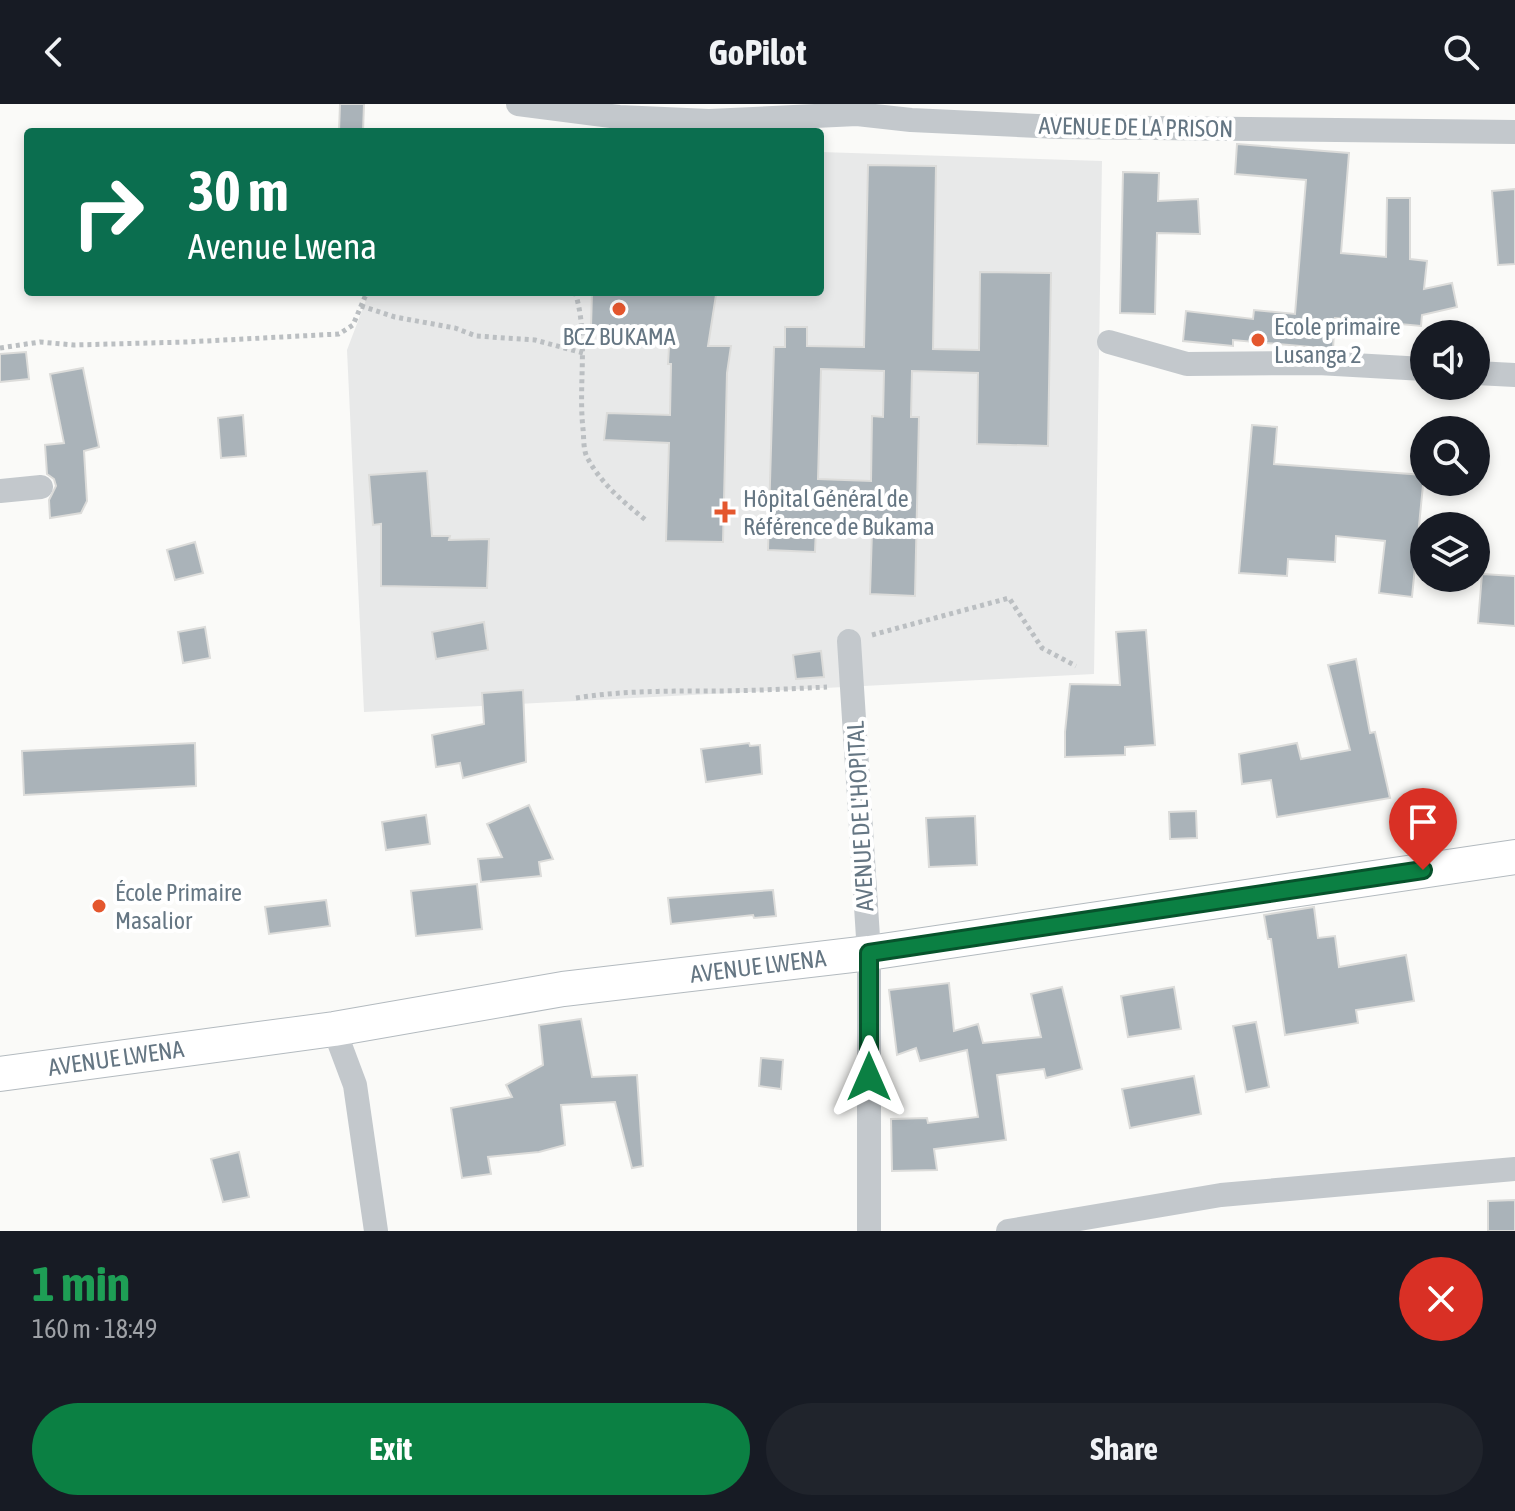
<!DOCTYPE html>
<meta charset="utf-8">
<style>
body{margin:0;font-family:"Asap Condensed",sans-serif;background:#20242c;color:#f1f3f6;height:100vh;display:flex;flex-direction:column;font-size:30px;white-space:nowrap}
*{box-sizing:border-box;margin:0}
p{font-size:26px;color:#9ea1a6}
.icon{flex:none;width:44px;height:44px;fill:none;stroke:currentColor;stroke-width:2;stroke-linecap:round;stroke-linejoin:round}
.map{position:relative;height:1127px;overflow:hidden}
.details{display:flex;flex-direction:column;background:#171b24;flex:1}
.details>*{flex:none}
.guide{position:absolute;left:24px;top:24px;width:800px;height:168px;border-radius:8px;box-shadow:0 4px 12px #0003;background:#0b6e4f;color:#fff;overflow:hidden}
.fabs{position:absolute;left:1410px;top:216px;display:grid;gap:16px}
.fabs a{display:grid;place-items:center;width:80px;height:80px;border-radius:50%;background:#171b24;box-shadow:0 4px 12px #0003;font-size:40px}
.pin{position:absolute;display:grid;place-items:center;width:68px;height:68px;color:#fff;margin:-82px -34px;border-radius:50% 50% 50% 0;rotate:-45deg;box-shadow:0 0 8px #0007}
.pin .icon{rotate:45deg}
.me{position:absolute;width:88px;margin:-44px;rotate:0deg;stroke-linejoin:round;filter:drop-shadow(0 0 6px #0008)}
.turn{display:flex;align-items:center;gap:28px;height:168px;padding:0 32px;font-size:36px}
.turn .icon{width:104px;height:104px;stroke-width:2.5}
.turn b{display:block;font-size:56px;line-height:68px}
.round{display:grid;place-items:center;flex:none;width:84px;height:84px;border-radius:42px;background:#20242c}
.overview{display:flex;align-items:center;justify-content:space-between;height:136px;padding:0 32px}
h1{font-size:48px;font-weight:700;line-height:60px;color:#1e9e55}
.button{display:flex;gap:16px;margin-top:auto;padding:16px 32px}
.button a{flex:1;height:92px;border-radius:48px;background:#0b8043;color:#fff;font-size:32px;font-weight:700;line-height:92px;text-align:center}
.button a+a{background:#20242c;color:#f1f3f6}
header{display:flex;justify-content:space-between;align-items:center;height:104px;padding:0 32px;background:#171b24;font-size:36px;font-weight:700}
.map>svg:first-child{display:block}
</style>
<header><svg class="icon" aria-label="back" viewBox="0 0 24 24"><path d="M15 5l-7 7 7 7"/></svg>GoPilot<svg class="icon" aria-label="search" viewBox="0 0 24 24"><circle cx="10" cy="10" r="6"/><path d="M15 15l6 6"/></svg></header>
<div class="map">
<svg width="1515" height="1127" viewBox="0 0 1515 1127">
<rect width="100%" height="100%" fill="#fafaf8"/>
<polygon fill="#e8e9e9" points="820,48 1102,57 1094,570 364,608 347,246 369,188 820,188"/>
<g fill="#aab3b9" stroke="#dcdcda" stroke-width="2" fill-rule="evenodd">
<polygon points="340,0 364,0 363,28 339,28"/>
<polygon points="1237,40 1349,49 1341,149 1386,153 1387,94 1410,94 1410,155 1427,157 1424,185 1452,179 1457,203 1422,211 1421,222 1335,214 1333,245 1233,236 1233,242 1183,237 1186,207 1253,215 1254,206 1295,210 1306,76 1235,70"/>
<path d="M868 61 936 62 933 245 979 246 980 168 1051 169 1048 342 977 340 978 269 912 267 911 313H919L915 492 870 490 872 427 816 424 815 448 768 446 774 243H785V223H807V242L864 243ZM821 265 884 267 883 313 872 312 871 377 818 375Z"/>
<polygon points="1123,68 1159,69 1158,97 1198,95 1200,130 1157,129 1155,210 1120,209"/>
<polygon points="1515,85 1515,160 1498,161 1492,87"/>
<polygon points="592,188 705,188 705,190 716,191 708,242 731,242 727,269 723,438 666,437 669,339 604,336 607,309 670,311 671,260 668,260 670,226 591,223"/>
<polygon points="26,248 29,275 0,278 0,250"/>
<polygon points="83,264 99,343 84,347 87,397 81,409 50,414 49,396 56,382 54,375 47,370 45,341 64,339 50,270"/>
<polygon points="243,311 246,352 221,354 218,314"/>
<polygon points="1252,321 1277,323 1274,360 1424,371 1412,493 1379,489 1385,437 1336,432 1335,458 1288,455 1287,472 1239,469"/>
<polygon points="427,367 432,432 450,432 449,436 489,435 487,484 381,482 381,420 373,421 369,371"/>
<polygon points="195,438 203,469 175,476 167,446"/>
<polygon points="1482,470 1515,472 1515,522 1478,519"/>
<polygon points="484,518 488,546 436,555 432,528"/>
<polygon points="205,523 210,554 183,559 178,528"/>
<polygon points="1146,526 1155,641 1125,643 1125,651 1065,653 1065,628 1070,580 1120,581 1116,528"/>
<polygon points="821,547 824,573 796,575 793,551"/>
<polygon points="1356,555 1370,629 1375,628 1390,694 1277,713 1271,676 1242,680 1239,650 1297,639 1301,655 1350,646 1328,561"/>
<polygon points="523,586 526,658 463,674 460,659 436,663 432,631 484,620 482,589"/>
<polygon points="195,639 196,682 24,691 22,647"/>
<polygon points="749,639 750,642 760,641 762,670 706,678 701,645"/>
<polygon points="529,701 553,755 539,758 541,772 481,778 478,755 502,753 487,720"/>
<polygon points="1196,707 1197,734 1170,735 1169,708"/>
<polygon points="426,711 430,740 386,746 382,718"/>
<polygon points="975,712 977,761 929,763 926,714"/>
<polygon points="477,780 482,825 416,832 411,787"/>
<polygon points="773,786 776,812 754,814 753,811 671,820 668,794"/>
<polygon points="326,796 330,822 269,830 265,803"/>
<polygon points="1314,803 1318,834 1335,832 1339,863 1406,851 1414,897 1356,906 1358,919 1285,931 1271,835 1268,835 1264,811"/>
<polygon points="949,879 954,927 978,920 983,939 1041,933 1031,890 1062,883 1082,965 1046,974 1044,965 997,971 1006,1036 934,1045 937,1066 892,1067 891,1015 927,1014 928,1019 978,1013 967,946 920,957 916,944 897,951 889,886"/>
<polygon points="1174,883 1181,925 1128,933 1121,892"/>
<polygon points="581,915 592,973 637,971 643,1062 632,1064 615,998 561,1001 565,1041 539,1048 488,1053 491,1070 462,1074 451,1004 512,993 506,981 543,961 539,921"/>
<polygon points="1256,918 1269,983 1246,988 1233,922"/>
<polygon points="761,954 783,956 781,985 759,982"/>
<polygon points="1194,972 1201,1010 1130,1024 1122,985"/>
<polygon points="239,1048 249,1093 223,1098 211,1055"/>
<polygon points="1515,1096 1515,1127 1488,1127 1488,1097"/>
</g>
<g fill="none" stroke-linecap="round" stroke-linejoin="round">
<g stroke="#b3babf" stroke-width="36">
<polyline id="secondary" points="0,970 334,925 563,885 869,849 1515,753"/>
</g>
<g stroke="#bbbfc2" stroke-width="5" stroke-dasharray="4 4" stroke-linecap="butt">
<path d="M575 188C589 232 578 279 583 325 584 334 583 347 588 355 603 382 625 399 648 418"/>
<polyline points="361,202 395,213 455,224 476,232 535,236 583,249"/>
<polyline points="0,244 40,238 74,241 186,238 339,230 353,221 367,188"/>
<polyline points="872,531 1009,494 1042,544 1076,562"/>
<path d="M576 594C620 587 664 587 708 587 748 587 788 585 827 583"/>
</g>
<g stroke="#c3c8cc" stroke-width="24">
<polyline points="518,0 619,13 709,17 857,10 911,16 1059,23 1515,28"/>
<polyline points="1109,238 1187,260 1318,259 1424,265"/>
<polyline points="1476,269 1515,271"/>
<polyline points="0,387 41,383"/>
<polyline points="849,537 869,849 869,1127"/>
<polyline points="334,925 355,981 376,1127"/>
<polyline points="1008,1127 1221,1091 1515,1065"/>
</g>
<use href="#secondary" stroke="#fff" stroke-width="34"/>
</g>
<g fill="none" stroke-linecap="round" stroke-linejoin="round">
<g stroke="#07532c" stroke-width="20">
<polyline id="route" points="869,973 869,849 1423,766"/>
</g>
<use href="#route" stroke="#0b8043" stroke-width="14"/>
</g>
<g fill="#e4572e" stroke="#fff" stroke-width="3">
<circle cx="619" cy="205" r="8"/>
<circle cx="1258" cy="236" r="8"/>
<path d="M721 396h8v8h8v8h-8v8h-8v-8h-8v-8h8z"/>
<circle cx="99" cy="802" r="8"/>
</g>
<g text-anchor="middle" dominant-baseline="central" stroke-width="8" stroke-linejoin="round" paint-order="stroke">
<g font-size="24" fill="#657683" stroke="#fff">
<text transform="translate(1136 23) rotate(1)">AVENUE DE LA PRISON</text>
<text transform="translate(860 712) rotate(-93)">AVENUE DE L'HOPITAL</text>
<text transform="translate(758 862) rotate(-7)">AVENUE LWENA</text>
<text transform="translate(116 954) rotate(-8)">AVENUE LWENA</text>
</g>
<g font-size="24" fill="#657683" stroke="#fff" text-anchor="start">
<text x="1274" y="222">Ecole primaire<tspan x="1274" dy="28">Lusanga 2</tspan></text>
<text x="619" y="232" text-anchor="middle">BCZ BUKAMA</text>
<text x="743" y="394">Hôpital Général de<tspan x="743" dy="28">Référence de Bukama</tspan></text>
<text x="115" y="788">École Primaire<tspan x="115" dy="28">Masalior</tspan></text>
</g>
</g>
</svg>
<div class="fabs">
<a><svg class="icon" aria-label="sound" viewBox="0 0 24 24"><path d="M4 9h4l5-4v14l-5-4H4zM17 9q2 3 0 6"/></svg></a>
<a><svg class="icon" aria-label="search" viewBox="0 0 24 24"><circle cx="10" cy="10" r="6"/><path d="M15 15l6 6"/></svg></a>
<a><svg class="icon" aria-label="layers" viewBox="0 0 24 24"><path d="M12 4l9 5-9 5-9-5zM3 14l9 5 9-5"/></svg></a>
</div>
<div class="pin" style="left:1423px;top:766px;background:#d93025"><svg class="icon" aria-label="arrive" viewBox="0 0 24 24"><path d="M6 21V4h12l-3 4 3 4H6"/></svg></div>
<svg class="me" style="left:869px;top:973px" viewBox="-20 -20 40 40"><path d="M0-17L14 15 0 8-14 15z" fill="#0b8043" stroke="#fff" stroke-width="4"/></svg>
<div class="guide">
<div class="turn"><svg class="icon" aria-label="right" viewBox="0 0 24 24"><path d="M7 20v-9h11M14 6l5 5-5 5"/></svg><div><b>30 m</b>Avenue Lwena</div></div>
</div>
</div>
<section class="details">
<div class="overview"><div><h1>1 min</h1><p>160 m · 18:49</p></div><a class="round" style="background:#d93025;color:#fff"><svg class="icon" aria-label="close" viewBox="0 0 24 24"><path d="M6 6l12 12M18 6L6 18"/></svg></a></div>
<div class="button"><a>Exit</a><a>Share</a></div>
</section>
